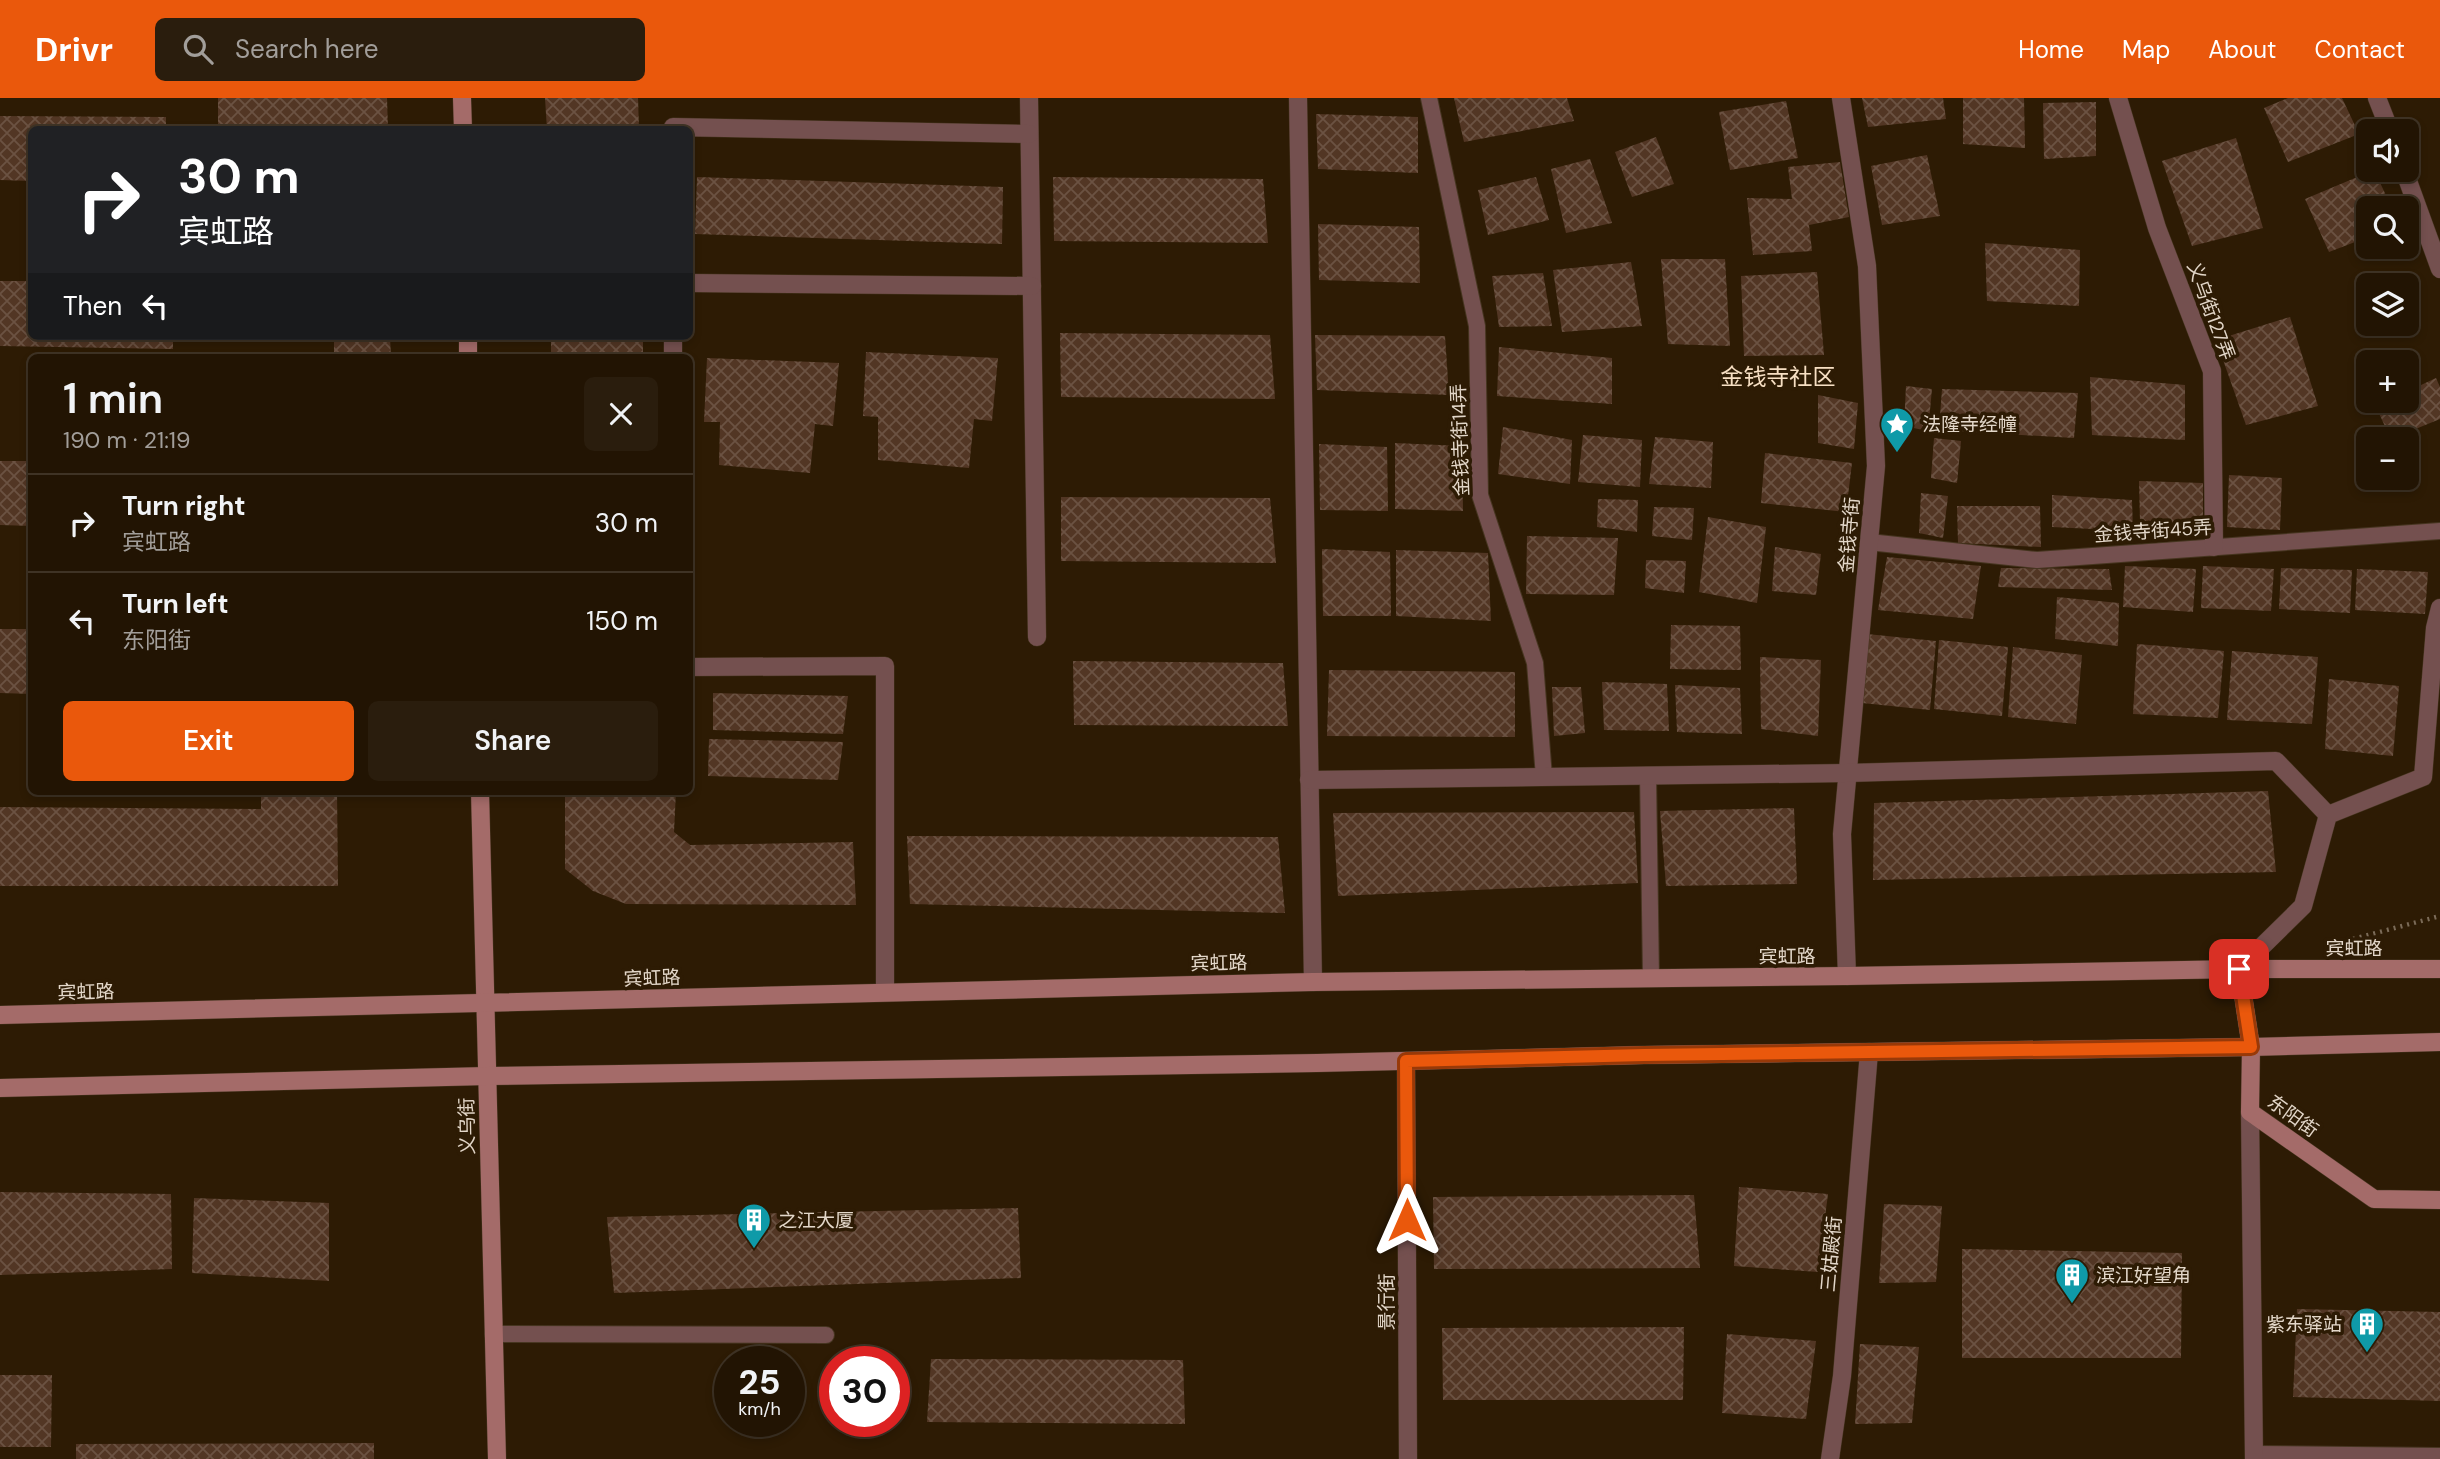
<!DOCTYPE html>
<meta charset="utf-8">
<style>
body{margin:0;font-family:"DM Sans","Noto Sans SC",sans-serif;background:#2a1d0d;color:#f1f3f6;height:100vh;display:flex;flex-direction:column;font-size:26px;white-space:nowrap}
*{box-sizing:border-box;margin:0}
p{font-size:23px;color:#a29e9a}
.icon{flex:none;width:38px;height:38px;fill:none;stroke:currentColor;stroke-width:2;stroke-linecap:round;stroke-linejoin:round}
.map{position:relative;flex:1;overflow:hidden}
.panel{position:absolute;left:28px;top:256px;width:665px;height:441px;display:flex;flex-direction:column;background:#221403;border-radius:10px;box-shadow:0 4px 10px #0003,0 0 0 2px #3f3325}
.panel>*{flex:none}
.banner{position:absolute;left:28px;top:28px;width:665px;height:214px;border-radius:10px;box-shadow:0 4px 10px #0003,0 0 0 2px #3f3325;background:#202124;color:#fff;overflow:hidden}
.buttons{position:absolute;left:2356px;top:21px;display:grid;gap:14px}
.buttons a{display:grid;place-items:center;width:63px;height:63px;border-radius:10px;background:#221403;box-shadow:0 4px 10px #0003,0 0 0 2px #3f3325;font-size:35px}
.speed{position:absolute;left:714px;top:1248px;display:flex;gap:14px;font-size:35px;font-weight:700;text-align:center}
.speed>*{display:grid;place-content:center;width:91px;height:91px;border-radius:50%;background:#221403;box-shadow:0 4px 10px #0003,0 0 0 2px #3f3325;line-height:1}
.speed small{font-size:18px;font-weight:400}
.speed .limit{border:10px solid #d22;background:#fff;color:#111}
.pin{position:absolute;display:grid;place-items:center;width:60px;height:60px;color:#fff;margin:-30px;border-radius:14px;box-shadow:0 4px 10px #0006}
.me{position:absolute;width:77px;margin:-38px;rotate:0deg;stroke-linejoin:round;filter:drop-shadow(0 0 5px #0008)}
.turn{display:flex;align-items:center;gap:24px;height:147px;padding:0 35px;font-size:32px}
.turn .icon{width:91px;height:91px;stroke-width:2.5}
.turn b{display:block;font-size:49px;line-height:60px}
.then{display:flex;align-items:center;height:66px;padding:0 35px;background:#0003;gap:14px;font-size:26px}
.round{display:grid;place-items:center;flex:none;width:74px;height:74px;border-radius:10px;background:#2a1d0d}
.summary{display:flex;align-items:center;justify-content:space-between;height:119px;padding:0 35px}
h1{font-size:42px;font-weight:600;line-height:52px}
.button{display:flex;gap:14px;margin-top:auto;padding:14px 35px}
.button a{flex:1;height:80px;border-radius:10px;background:#ea580c;color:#fff;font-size:28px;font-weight:600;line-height:80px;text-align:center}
.button a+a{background:#2a1d0d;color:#f1f3f6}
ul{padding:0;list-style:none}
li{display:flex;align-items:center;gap:21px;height:98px;padding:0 35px;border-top:2px solid #3f3325}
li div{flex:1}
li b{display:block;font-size:26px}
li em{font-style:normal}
header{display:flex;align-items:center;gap:42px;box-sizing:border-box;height:98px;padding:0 35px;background:#ea580c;color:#fff}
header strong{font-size:33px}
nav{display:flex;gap:38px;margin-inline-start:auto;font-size:24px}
.search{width:490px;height:63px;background:#2a1d0d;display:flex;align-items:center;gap:18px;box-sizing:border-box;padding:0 24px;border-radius:10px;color:#a29e9a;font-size:26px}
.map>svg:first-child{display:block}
</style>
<header>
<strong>Drivr</strong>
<div class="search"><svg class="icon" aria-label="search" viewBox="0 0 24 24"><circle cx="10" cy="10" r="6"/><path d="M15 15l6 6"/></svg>Search here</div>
<nav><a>Home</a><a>Map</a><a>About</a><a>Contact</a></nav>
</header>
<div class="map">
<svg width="2440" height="1361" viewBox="0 0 2440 1361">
<defs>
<pattern id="building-cross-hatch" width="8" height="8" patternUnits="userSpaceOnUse" patternTransform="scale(1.75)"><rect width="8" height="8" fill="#523624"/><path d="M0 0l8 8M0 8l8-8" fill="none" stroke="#6b5242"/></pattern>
</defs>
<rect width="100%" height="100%" fill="#2d1b04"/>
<g fill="url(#building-cross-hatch)">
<polygon points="218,0 387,0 388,32 218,32"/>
<polygon points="545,0 638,0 639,32 547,32"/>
<polygon points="1454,0 1567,0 1574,23 1464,44"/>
<polygon points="1862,0 1943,0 1946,21 1868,29"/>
<polygon points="1963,0 2024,0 2025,50 1963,46"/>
<polygon points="2288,0 2342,0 2359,36 2288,64 2264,10"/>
<polygon points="1786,3 1798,60 1730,72 1719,14"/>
<polygon points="2096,4 2096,58 2044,61 2043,5"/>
<polygon points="1316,16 1418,19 1418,75 1318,71"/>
<polygon points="0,18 166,19 166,32 32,32 32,83 0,82"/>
<polygon points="1656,39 1674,86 1632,99 1615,54"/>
<polygon points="2236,40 2263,130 2192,148 2162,63"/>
<polygon points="1927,57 1940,118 1882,127 1871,68"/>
<polygon points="1590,61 1612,125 1566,135 1551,71"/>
<polygon points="1840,64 1849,119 1809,127 1812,153 1753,157 1747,100 1792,101 1788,69"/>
<polygon points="2374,72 2392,110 2368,110 2368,139 2329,154 2305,101"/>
<polygon points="697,79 1003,89 1002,146 695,136"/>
<polygon points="1053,79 1263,81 1268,145 1054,143"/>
<polygon points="1536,79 1549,122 1488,137 1478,92"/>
<polygon points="1318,126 1419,129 1420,185 1319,182"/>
<polygon points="1985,145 2080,152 2079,208 1987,203"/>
<polygon points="1661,161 1725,161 1730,248 1668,246"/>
<polygon points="1631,164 1642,228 1562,234 1553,172"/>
<polygon points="1817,174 1824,257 1744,258 1741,178"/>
<polygon points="1543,175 1552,228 1499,229 1492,178"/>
<polygon points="0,183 32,183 32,238 173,238 173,251 0,248"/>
<polygon points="2290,219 2318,308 2246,327 2216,242"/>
<polygon points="1060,235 1270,237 1275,301 1061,299"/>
<polygon points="1315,237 1445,238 1449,297 1317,292"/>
<polygon points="334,238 390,238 391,259 334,259"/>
<rect x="551" y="238" width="92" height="21"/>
<polygon points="1499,249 1612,260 1612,306 1497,298"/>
<polygon points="866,254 998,260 992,323 974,321 969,370 878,362 878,319 863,318"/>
<polygon points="707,260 839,265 833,328 815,326 810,375 719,367 720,324 704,324"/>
<polygon points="2090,279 2185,287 2185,342 2092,337"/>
<polygon points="2436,280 2440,289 2440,321 2391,341 2376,309 2388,303 2406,303 2406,294"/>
<polygon points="1906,288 1932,291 1928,333 1904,328"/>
<polygon points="1942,291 2078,295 2074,340 1939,332"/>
<polygon points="1818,297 1858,305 1854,351 1818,345"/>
<polygon points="1503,329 1572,342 1570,386 1498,376"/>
<polygon points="1583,337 1642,342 1640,389 1578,384"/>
<polygon points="1655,339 1713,344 1711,390 1649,386"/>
<polygon points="1934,340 1961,343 1957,385 1931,380"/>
<polygon points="1395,345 1462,348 1463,413 1395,411"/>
<polygon points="1319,346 1387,349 1388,413 1320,412"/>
<polygon points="1765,355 1852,365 1846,414 1761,405"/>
<polygon points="0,363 32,363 32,428 0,427"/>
<polygon points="2229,377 2282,380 2280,432 2227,429"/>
<polygon points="2139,383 2203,385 2203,429 2140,424"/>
<polygon points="1921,395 1948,398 1943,440 1919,435"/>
<polygon points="2052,397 2132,402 2133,433 2052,429"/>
<polygon points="1061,399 1270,400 1276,465 1061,463"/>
<polygon points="1598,401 1638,402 1637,434 1597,429"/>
<polygon points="1957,408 2040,408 2041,449 1958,445"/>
<polygon points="1654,409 1694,410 1692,442 1652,438"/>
<polygon points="1708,419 1766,429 1757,505 1699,494"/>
<polygon points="1527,438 1618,440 1614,497 1526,496"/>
<polygon points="1775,449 1821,456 1816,497 1772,493"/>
<polygon points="1322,451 1390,454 1391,518 1323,518"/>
<polygon points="1396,452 1488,455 1491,523 1396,518"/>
<polygon points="1887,459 1981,468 1973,521 1878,512"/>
<polygon points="1646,462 1686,463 1684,495 1645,490"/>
<polygon points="2125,468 2196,471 2193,514 2123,509"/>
<polygon points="2203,468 2274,471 2271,513 2201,510"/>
<polygon points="2001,470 2109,471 2112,492 1998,489"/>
<polygon points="2281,470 2352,472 2350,515 2279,511"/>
<polygon points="2357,471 2428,474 2425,516 2355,512"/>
<polygon points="2057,499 2119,505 2118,548 2055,541"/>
<polygon points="1671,527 1740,528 1741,572 1670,571"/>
<polygon points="0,531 32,531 32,596 0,595"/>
<polygon points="1867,536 1936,543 1930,612 1862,605"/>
<polygon points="1939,542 2008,549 2002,618 1934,611"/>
<polygon points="2137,546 2224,553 2218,620 2133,616"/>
<polygon points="2013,549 2082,557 2076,626 2008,619"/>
<polygon points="2232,553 2318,559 2312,626 2227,622"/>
<polygon points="1760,559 1821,562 1818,638 1761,631"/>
<polygon points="1073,563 1283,565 1288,628 1074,627"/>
<polygon points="1329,572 1515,574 1515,639 1327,638"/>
<polygon points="2329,581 2399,588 2393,658 2325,651"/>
<polygon points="1602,584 1667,586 1669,633 1604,632"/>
<polygon points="1675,587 1740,590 1742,636 1677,634"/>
<polygon points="1552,589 1581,589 1585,635 1554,638"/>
<polygon points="713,595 848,598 843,636 713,632"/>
<polygon points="709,641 843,644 838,682 708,678"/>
<polygon points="261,693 337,693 338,788 0,788 0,709 261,711"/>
<polygon points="565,693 676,693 674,734 690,747 853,744 856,807 626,806 593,793 565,771"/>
<polygon points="2268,693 2276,774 1873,782 1874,705"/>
<polygon points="1794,710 1797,786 1666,788 1660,713"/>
<polygon points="1634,714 1638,785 1338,798 1333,715"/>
<polygon points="907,738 1278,739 1285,815 910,806"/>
<polygon points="1739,1089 1828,1096 1818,1174 1734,1168"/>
<polygon points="0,1094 171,1096 172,1171 0,1177"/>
<polygon points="1694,1097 1700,1170 1434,1171 1433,1099"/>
<polygon points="194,1100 329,1105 329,1183 192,1175"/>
<polygon points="1884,1106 1942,1108 1936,1184 1879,1185"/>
<polygon points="1018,1110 1021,1180 614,1195 607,1119"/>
<polygon points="1962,1151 2182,1155 2181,1260 1962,1260"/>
<polygon points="2297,1211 2440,1214 2440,1303 2293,1299"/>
<polygon points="1684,1229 1683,1302 1443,1302 1442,1230"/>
<polygon points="1727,1236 1816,1243 1806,1321 1722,1315"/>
<polygon points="1860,1246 1919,1249 1912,1325 1855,1326"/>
<polygon points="931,1261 1183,1262 1185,1326 927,1324"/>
<polygon points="0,1277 52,1277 51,1349 0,1349"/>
<polygon points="374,1345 374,1361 76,1361 76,1346"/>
</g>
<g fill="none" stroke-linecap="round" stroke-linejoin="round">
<g stroke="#463520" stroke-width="18">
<g id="lane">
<polyline points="1429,0 1477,228 1480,397 1535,565 1544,679"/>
<polyline points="1869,444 2037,462 2440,433"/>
<polyline points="1648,677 1651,880"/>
<polyline points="493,1236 826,1237"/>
<polyline points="2254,1356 2440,1358"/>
</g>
</g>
<g stroke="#463520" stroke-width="19">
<g id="street">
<polyline points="1029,0 1037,539"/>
<polyline points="1298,0 1313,884"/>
<polyline points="1841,0 1867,168 1876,368 1842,736 1847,878"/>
<polyline points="2118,0 2157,130 2212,273 2214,449"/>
<polyline points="2377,0 2390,33"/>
<polyline points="673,32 673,29 1029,36"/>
<polyline points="2404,72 2440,171"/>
<polyline points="690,185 1032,188"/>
<polyline points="673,259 673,238"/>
<polyline points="690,569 885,568 885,894"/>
<polyline points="1309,682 1847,675 2276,663 2328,717"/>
<polyline points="2239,871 2303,808 2328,717 2423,679 2435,530 2440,510"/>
<polyline points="1406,963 1408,1361"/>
<polyline points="2250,1014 2254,1361"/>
<polyline points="1830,1361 1842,1278 1869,954"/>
</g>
</g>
<g stroke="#463520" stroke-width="19">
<g id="secondary">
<polyline points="462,0 463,32"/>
<polyline points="468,238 468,259"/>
<polyline points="480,693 497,1361"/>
<polyline points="2239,871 2251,949 2250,1014 2374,1101 2440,1102"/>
<polyline points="0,917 1313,884 1847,878 2239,871 2440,871"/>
<polyline points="0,990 487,978 1317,965 1644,957 2251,949 2440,944"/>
</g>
</g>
<polyline stroke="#7b6b58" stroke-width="4.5" stroke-dasharray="2 5" stroke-linecap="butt" points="2353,841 2440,818"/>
<use href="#lane" stroke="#74504f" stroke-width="16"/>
<use href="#street" stroke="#74504f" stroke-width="18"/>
<use href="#secondary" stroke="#a46b69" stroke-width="18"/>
</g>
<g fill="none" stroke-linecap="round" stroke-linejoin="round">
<g stroke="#983908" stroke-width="18">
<polyline id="route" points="1407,1122 1406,963 1644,957 2251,949 2239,871"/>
</g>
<use href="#route" stroke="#ea580c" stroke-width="12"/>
</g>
<defs>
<g id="sight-pin" transform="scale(1.75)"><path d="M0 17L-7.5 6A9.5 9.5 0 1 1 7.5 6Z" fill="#0f9aa8" stroke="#2d1b04"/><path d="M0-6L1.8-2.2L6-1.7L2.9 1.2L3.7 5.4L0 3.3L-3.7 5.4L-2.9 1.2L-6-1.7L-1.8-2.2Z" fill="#fff"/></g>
<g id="building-pin" transform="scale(1.75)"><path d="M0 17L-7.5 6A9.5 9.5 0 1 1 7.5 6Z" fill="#0f9aa8" stroke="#2d1b04"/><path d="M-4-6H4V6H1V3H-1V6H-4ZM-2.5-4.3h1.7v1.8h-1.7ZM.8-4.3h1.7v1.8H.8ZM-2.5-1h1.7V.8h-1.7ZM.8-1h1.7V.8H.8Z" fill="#fff"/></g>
</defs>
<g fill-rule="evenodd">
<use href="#sight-pin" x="1897" y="326"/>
<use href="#building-pin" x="754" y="1122"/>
<use href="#building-pin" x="2072" y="1177"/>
<use href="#building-pin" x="2367" y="1226"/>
</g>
<g text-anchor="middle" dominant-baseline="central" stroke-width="7" stroke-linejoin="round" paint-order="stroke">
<g font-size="19" fill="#e3d7c9" stroke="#2d1b04">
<text transform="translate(2211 213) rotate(70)">义乌街127弄</text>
<text transform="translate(1460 342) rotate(-92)">金钱寺街14弄</text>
<text transform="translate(2153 433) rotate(-4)">金钱寺街45弄</text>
<text transform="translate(1849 437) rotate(-85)">金钱寺街</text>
<text x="2354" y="850">宾虹路</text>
<text x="1787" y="858">宾虹路</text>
<text transform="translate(1219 865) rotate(-1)">宾虹路</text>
<text transform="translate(652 880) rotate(-2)">宾虹路</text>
<text transform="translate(86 894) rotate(-1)">宾虹路</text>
<text transform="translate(2293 1018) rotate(36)">东阳街</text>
<text transform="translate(467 1028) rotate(-91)">义乌街</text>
<text transform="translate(1831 1156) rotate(-85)">三姑殿街</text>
<text transform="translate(1386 1204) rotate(-90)">景行街</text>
</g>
<g font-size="19" fill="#e3d7c9" stroke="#2d1b04" text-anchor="start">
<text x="1922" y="326">法隆寺经幢</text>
<text x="778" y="1122">之江大厦</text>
<text x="2096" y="1177">滨江好望角</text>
<text x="2342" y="1226" text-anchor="end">紫东驿站</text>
</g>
<g font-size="23" fill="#f7dfc3" stroke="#2d1b04">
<text x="1778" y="279">金钱寺社区</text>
</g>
</g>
</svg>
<div class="buttons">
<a><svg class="icon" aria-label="sound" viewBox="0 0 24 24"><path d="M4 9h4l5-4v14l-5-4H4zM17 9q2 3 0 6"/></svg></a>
<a><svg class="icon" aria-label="search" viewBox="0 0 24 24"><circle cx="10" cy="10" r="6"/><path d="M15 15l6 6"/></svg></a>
<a><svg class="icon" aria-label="layers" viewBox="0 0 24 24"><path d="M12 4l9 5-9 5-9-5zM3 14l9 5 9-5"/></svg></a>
<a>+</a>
<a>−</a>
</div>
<div class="speed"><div>25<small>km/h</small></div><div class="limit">30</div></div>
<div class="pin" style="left:2239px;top:871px;background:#d93025"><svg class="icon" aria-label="arrive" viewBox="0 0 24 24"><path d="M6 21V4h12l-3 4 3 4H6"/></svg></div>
<svg class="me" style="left:1407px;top:1122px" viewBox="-20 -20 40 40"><path d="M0-17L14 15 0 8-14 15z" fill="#ea580c" stroke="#fff" stroke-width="4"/></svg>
<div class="banner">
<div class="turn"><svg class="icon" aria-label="right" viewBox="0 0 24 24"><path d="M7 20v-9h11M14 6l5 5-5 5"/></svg><div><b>30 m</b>宾虹路</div></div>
<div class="then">Then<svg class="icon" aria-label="left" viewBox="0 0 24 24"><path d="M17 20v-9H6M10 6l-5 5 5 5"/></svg></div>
</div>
<section class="panel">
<div class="summary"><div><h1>1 min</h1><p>190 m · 21:19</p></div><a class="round"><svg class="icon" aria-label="close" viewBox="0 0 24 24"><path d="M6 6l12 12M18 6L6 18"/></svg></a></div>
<ul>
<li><svg class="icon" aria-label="right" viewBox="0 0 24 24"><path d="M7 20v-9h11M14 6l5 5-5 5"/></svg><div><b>Turn right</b><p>宾虹路</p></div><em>30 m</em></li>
<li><svg class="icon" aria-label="left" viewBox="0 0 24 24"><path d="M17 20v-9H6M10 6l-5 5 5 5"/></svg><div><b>Turn left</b><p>东阳街</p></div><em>150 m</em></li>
</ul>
<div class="button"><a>Exit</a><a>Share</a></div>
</section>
</div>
